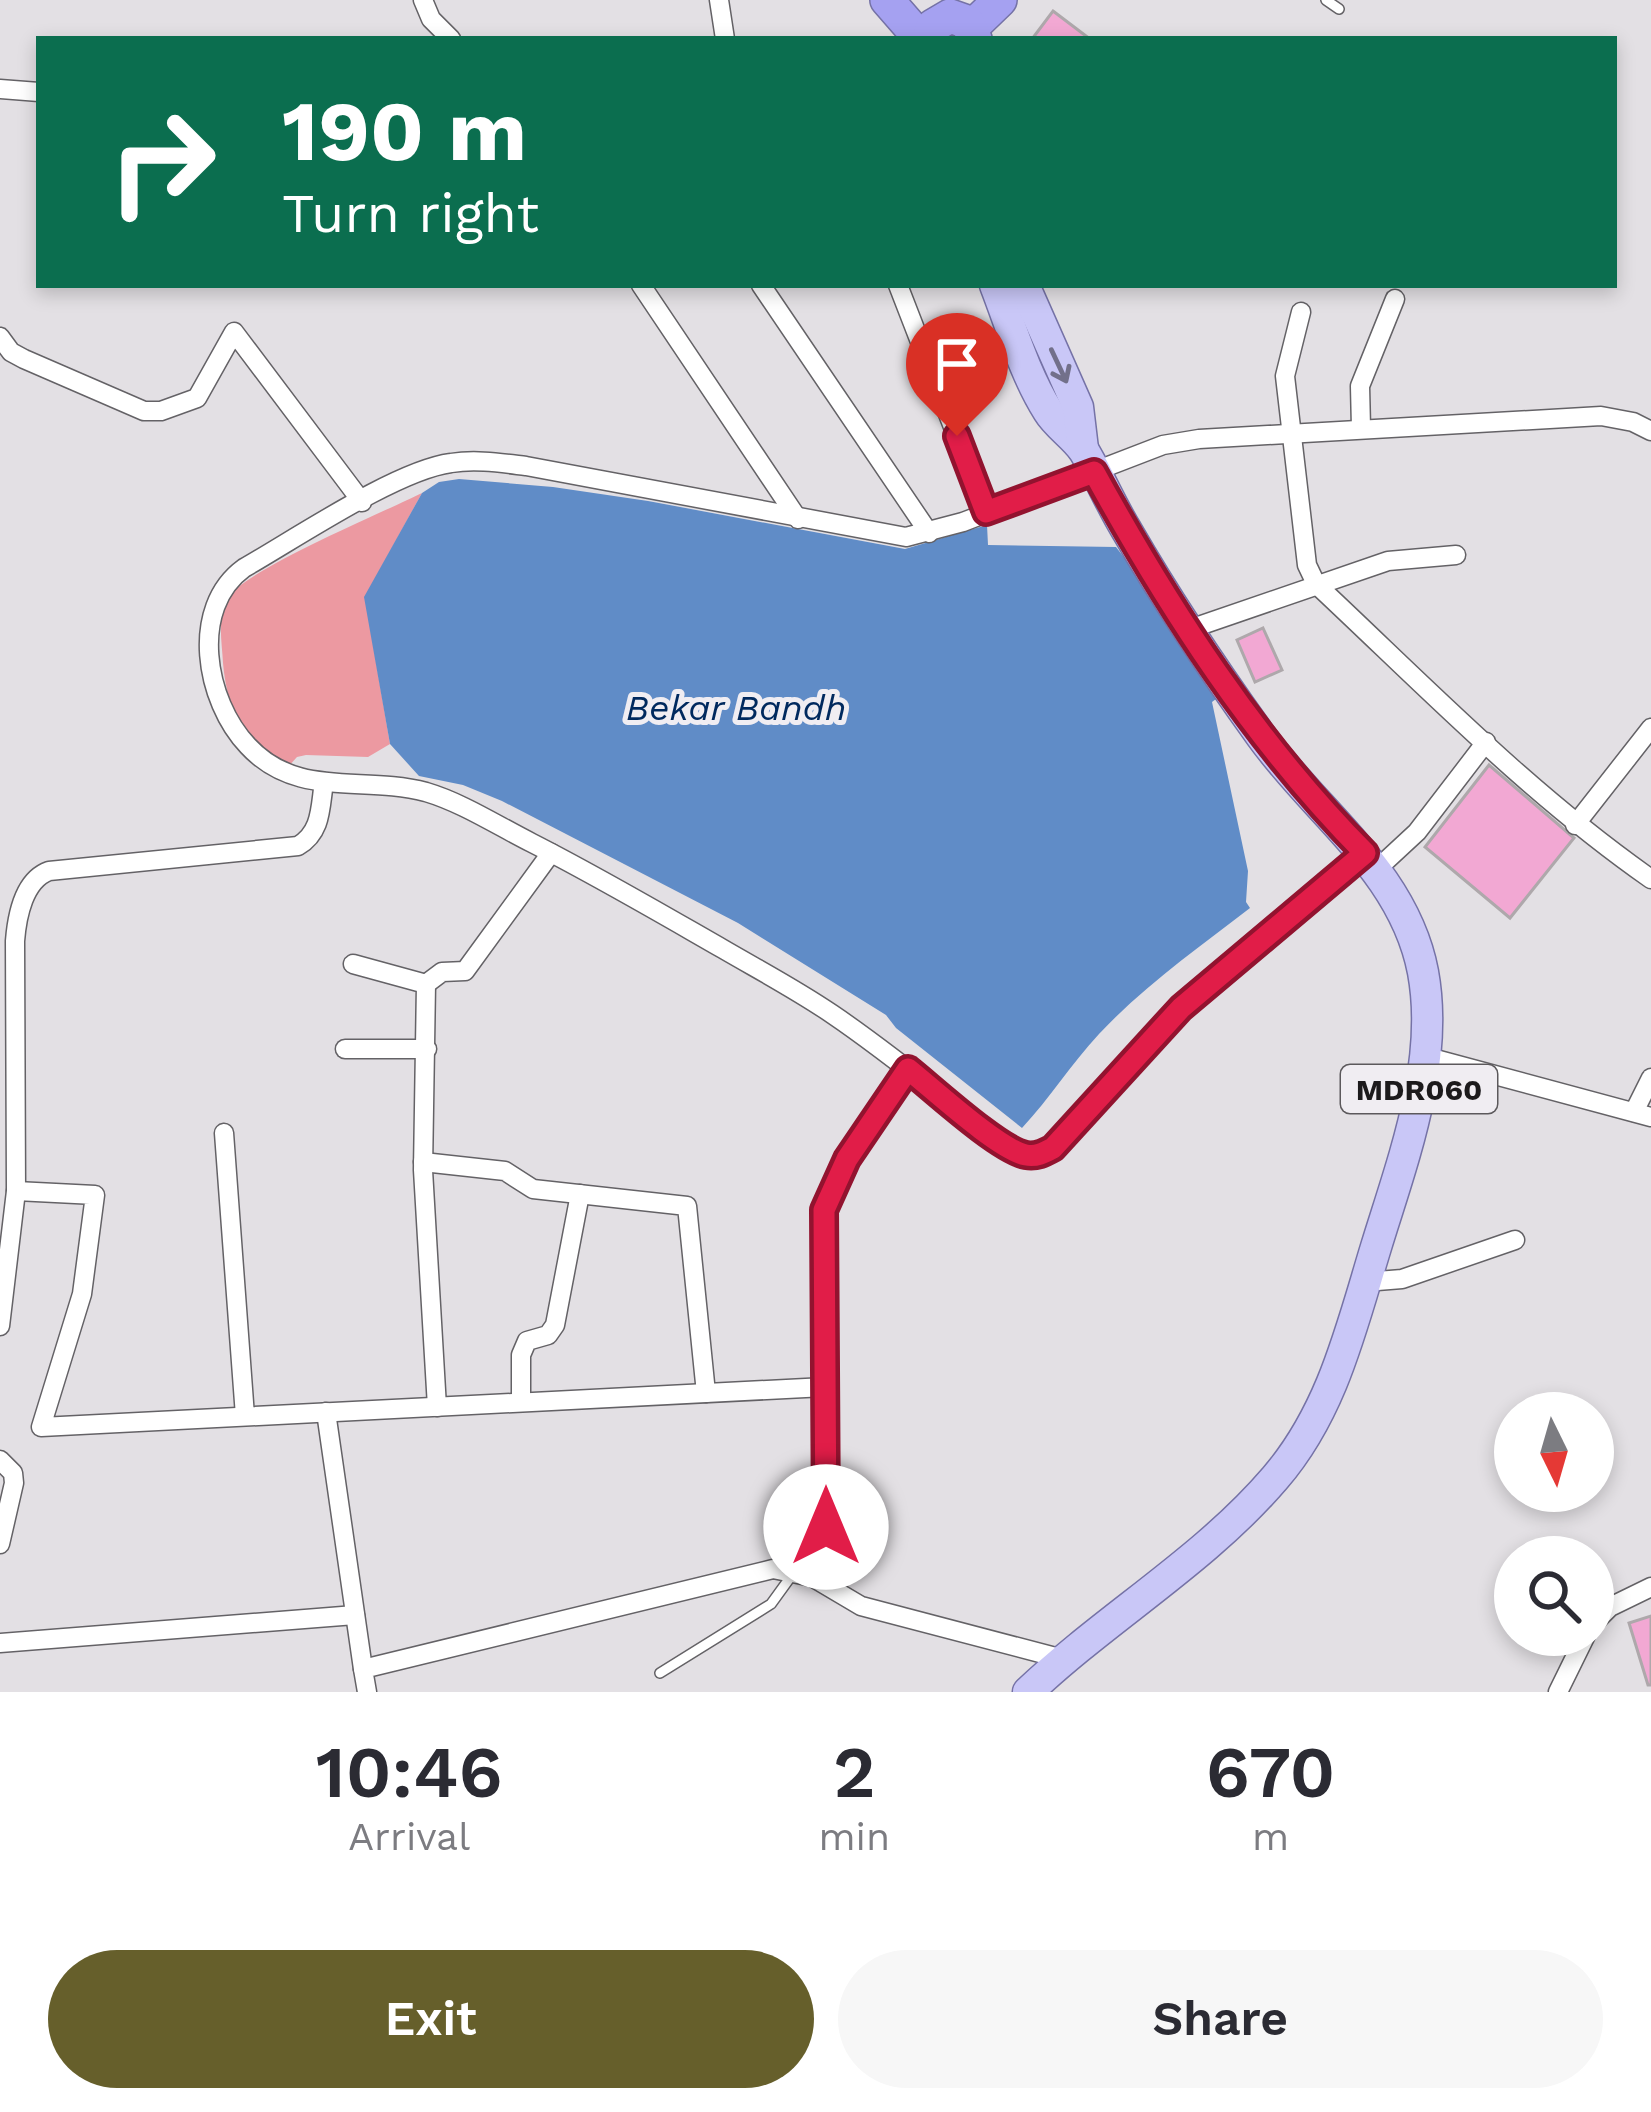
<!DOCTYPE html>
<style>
body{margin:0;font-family:"Work Sans",sans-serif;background:#f7f7f7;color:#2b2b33;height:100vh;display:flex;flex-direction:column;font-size:45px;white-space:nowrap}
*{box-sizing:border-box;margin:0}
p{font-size:39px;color:#7c7c81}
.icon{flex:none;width:66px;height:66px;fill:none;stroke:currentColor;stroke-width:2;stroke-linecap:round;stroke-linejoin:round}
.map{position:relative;height:1692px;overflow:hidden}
.sheet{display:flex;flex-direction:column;background:#fff;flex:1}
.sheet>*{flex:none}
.hud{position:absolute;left:36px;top:36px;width:1581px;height:252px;border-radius:0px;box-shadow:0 6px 18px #0003;background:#0b6e4f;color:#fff;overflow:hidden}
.needle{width:78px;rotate:175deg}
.controls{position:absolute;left:1494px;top:1392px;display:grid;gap:24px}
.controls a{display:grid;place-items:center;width:120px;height:120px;border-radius:50%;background:#fff;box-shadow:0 6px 18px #0003;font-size:60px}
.pin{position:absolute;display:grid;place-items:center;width:102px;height:102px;color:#fff;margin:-123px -51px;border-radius:50% 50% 50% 0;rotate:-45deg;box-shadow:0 0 12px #0007}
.pin .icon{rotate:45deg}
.me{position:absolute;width:132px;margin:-66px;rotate:0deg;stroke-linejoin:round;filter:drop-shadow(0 0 9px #0008)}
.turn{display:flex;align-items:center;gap:42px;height:252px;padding:0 48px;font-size:54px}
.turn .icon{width:156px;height:156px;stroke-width:2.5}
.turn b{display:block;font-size:84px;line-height:102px}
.eta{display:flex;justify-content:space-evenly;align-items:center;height:204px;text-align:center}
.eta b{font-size:72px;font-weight:600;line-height:84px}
.button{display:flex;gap:24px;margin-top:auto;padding:24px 48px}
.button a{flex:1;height:138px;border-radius:72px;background:#665f2b;color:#fff;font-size:48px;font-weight:600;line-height:138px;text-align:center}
.button a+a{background:#f7f7f7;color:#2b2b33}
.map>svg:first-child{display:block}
</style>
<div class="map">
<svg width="1651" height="1692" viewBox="0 0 1651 1692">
<rect width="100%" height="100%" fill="#e3e0e4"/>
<path fill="#ec99a1" d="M422 493 365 597 390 744 368 757 306 755 297 757 287 768C246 735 228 718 223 663 222 642 217 619 227 599 242 571 386 511 422 493Z"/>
<path fill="#608cc7" d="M459 479 553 487 648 501 905 549 987 525 988 545 1116 547 1188 641 1220 696 1212 702 1248 871 1246 902 1250 908C1198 948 1144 986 1099 1034 1071 1064 1050 1098 1022 1128L896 1028 886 1015 738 923 502 801 463 785 419 776 390 744 364 597 422 493 439 482Z"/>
<g fill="#f2a8d3" stroke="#aea8ab" stroke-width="3">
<polygon points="1053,11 1090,39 1032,39"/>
<polygon points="1263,628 1282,670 1255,682 1237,640"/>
<polygon points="1489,765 1574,838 1510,918 1425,847"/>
<polygon points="1651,1616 1651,1685 1648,1685 1629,1623"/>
</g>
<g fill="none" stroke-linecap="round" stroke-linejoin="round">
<g stroke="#646266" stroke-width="12">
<g id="lane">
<polyline points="1326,0 1339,9"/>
<polyline points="660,1673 771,1604 792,1575"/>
</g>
</g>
<g stroke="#646266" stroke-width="21">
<g id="street">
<polyline points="423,0 431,19 451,39"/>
<polyline points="719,0 725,39"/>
<polyline points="0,89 39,92"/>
<polyline points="641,285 798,519"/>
<polyline points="761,285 929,533"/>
<polyline points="898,285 986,512"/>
<path d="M1301 312 1285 376 1307 565 1316 584C1425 686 1528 793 1651 879"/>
<polyline points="0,337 11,352 24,359 144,411 161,411 197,398 234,332 362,502"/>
<polyline points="1361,428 1360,386 1395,299"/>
<polyline points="1187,630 1388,561 1456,555"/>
<polyline points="1575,825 1651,728"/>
<path d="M1365 853 1181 1008 1053 1148 1030 1156C999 1148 973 1120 948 1101 910 1071 872 1041 832 1014 797 990 759 970 723 949 660 913 597 876 532 843 498 826 463 803 426 792 362 775 297 799 248 746 205 701 189 608 244 568 295 539 397 470 451 463 476 459 501 463 526 466L906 537 963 522 1163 445 1199 439 1601 416 1633 422 1651 431"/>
<polyline points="1376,870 1417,832 1486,742"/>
<polyline points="353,964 426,984 423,1170 437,1407"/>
<polyline points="426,984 442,972 465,971 551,853"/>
<polyline points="345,1049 427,1049"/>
<polyline points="1424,1056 1651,1117"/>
<polyline points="1634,1112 1651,1078"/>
<polyline points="224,1133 245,1416"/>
<polyline points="423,1162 505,1171 533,1189 687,1206 706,1393"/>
<polyline points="16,1191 95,1195 82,1294 41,1427 825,1387"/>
<polyline points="1365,1282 1402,1279 1515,1240"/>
<path d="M0 1326 16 1191 15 941C17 916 24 880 49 871L298 846C322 832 320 807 324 782"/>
<polyline points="521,1402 521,1355 527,1341 548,1335 555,1325 580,1194"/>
<polyline points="326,1412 363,1669"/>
<polyline points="0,1460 13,1473 14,1483 0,1544"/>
<polyline points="812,1577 826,1527 825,1210 847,1159 908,1069"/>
<polyline points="1593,1624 1610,1607 1651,1587"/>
<polyline points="0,1643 355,1615"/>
<polyline points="367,1692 363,1669 773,1569 812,1577 861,1606 1063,1659"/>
<polyline points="1558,1692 1586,1635"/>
</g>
</g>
<g stroke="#7572a6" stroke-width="33">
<g id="primary">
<path d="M995 285C1011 326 1024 373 1048 411 1057 426 1074 436 1084 451 1099 476 1111 505 1127 531 1168 602 1213 669 1261 736 1317 814 1404 872 1423 972 1440 1064 1402 1162 1376 1247 1351 1329 1332 1412 1275 1478 1204 1561 1107 1617 1028 1692"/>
<polyline points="1024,285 1078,407 1083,449"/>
</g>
</g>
<g stroke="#7572a6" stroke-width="36">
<g id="highway">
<polyline points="887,0 921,39"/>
<polyline points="972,27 1000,0"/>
<polyline points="929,39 933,26 950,16 967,22 975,39"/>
</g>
</g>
<use href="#lane" stroke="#fff" stroke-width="9"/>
<use href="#street" stroke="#fff" stroke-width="18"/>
<use href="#primary" stroke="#c9c7f7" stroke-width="30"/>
<use href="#highway" stroke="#a5a1f1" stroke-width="33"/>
</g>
<defs><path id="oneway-shaft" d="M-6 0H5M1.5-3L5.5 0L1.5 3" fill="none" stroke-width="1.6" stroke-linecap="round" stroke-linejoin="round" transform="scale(3)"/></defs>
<use stroke="#72708a" href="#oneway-shaft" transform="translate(1059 366) rotate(65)"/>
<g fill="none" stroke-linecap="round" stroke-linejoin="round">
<g stroke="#92132f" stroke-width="30">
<path id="route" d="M826 1527 824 1210 847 1159 908 1069C932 1088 999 1150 1026 1155 1036 1157 1044 1153 1053 1148L1181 1008 1365 853C1255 742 1169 609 1094 472L986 512 957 436"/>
</g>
<use href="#route" stroke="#e11d48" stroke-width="21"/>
</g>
<g text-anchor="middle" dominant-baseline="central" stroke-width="10" stroke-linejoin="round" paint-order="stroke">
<rect fill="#f0edf2" stroke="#5c595c" stroke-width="3" x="1341" y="1065" width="156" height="48" rx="9"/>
<g font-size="30" font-weight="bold" fill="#1c1a1c">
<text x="1419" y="1089">MDR060</text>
</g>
<g font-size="36" font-style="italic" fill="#00295e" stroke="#f0edf2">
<text x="736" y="708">Bekar Bandh</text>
</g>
</g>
</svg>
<div class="controls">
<a><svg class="needle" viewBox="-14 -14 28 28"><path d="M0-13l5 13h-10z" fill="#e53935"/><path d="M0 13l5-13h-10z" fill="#7c7c81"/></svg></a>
<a><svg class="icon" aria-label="search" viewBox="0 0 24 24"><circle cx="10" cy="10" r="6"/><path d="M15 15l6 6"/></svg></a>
</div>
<div class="pin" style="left:957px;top:436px;background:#d93025"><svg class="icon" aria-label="arrive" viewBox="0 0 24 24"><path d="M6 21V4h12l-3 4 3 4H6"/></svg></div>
<svg class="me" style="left:826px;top:1527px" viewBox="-20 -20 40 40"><circle r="19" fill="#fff"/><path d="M0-13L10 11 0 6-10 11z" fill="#e11d48"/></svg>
<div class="hud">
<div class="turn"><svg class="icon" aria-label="right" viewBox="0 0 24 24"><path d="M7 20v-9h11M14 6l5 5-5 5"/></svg><div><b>190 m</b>Turn right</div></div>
</div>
</div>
<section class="sheet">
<div class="eta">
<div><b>10:46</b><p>Arrival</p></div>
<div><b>2</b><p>min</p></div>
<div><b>670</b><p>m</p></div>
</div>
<div class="button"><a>Exit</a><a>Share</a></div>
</section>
